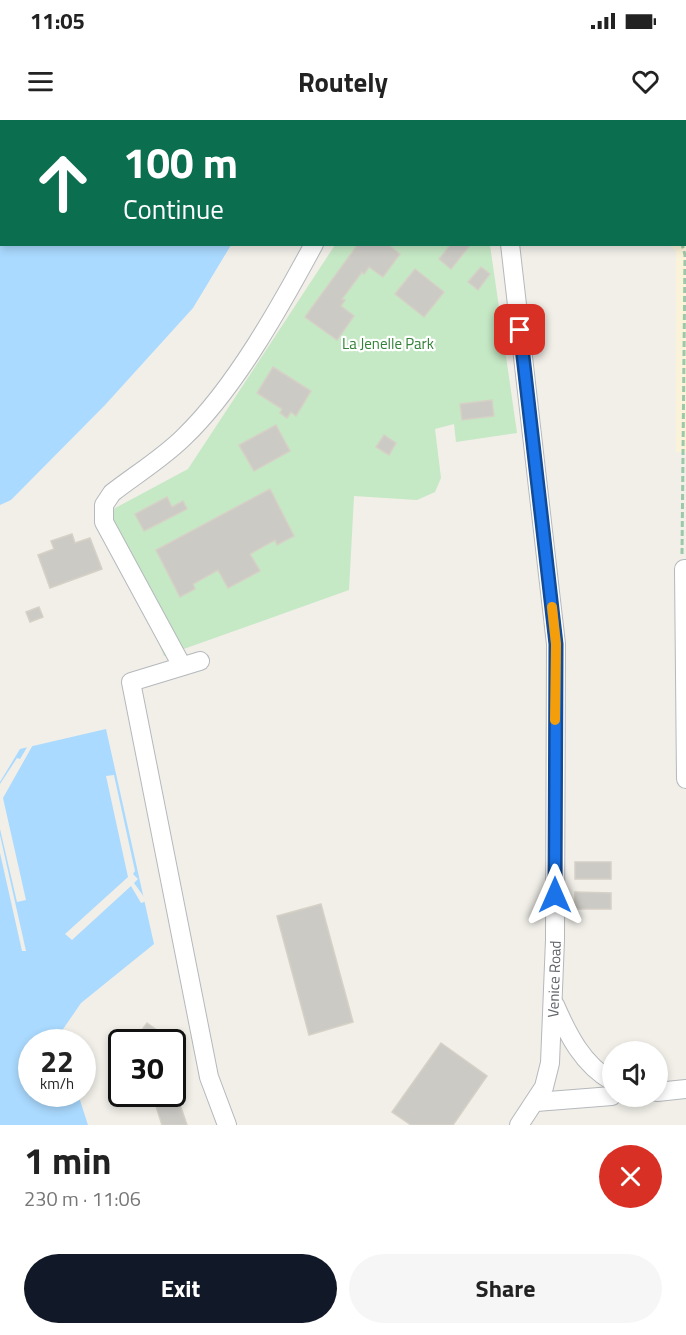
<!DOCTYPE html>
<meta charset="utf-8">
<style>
body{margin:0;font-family:"Titillium Web",sans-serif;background:#f6f6f6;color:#222;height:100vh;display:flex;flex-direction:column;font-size:22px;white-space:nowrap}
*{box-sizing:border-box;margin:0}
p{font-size:20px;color:#767676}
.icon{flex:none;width:33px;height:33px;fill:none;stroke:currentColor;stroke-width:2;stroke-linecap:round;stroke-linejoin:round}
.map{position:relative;height:1005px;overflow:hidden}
.drawer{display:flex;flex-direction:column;background:#fff;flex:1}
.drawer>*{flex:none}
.banner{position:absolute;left:0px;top:0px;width:687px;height:126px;box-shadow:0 3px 9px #0003;background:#0b6e4f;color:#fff;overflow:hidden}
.buttons{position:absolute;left:602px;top:921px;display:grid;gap:12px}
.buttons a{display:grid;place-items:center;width:66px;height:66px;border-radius:50%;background:#fff;box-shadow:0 3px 9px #0003;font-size:30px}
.speed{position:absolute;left:18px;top:909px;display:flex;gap:12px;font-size:30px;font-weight:700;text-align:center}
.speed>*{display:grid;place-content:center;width:78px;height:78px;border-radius:50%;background:#fff;box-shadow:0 3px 9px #0003;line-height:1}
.speed small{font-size:15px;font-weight:400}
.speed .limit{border:3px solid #111;border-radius:9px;background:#fff;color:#111}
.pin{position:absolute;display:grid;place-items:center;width:51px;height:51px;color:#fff;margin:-26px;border-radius:12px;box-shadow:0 3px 9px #0006}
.me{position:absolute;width:66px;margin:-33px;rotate:0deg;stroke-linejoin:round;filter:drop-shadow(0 0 4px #0008)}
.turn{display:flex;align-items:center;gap:21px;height:126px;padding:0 24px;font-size:27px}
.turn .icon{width:78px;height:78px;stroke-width:2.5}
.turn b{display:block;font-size:42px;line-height:51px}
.round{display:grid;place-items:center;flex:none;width:63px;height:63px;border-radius:32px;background:#f6f6f6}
.headline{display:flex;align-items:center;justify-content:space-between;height:102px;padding:0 24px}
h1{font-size:36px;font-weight:700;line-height:45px}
.button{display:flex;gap:12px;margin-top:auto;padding:12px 24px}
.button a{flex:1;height:69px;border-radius:36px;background:#111827;color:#fff;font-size:24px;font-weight:700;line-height:69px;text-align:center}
.button a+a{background:#f6f6f6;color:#222}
.status{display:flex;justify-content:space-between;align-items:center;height:42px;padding:0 30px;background:#fff;direction:ltr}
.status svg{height:16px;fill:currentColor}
header{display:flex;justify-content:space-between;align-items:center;height:78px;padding:0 24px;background:#fff;font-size:27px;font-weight:700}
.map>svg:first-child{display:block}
</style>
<div class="status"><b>11:05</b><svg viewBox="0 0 49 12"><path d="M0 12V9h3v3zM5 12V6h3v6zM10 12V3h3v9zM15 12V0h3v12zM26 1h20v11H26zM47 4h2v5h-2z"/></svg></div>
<header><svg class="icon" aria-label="menu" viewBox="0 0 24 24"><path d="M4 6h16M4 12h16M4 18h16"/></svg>Routely<svg class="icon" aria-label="heart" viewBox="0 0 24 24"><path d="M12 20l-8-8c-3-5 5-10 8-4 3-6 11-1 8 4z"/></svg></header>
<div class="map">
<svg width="686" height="1005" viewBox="0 0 686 1005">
<rect width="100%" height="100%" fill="#f1efe8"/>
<polygon fill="#c5e8c5" points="335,125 490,125 517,313 456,322 454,304 435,309 441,358 435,372 417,380 354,376 349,470 164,536 106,393 188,349"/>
<polygon fill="#fbf3d9" points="548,0 686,0 686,332 676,332 676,130 668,125 686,124 686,2"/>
<g fill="#aadaff">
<polygon points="0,0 293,1 2,2 2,124 231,125 193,188 105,285 11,380 0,385"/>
<polygon points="106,609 154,824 81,883 59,915 61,922 32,922 32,974 78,974 88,1005 0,1005 0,733 22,831 26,831 0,715 0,662 20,629"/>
</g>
<g fill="#f1efe8">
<polygon points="34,623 3,678 26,780 17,782 0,709 0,664 17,638 20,639 29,624"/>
<polygon points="114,655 135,751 133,754 138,759 134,763 147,781 141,783 131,766 72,820 65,814 128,757 106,656"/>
</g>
<g fill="#cccac5" stroke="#d6d1c6" stroke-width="1.5">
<polygon points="358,124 387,124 400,134 383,157 369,147 364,154 362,152 342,179 345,180 341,186 354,196 337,220 305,197"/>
<polygon points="451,124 471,124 451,149 439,139"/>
<polygon points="481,147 490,154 478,170 468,162"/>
<polygon points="415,149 444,172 424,197 395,174"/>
<polygon points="273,247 311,271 296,296 291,292 287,298 280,293 282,289 257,273"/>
<polygon points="492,280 494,296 462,300 460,284"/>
<polygon points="276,305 290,331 254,351 239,325"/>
<polygon points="384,315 396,323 389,335 376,327"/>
<polygon points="270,369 294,416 277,425 275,420 250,434 260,451 228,468 218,450 193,464 195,469 180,477 156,430"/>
<polygon points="167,377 172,387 183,381 187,389 144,411 135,394"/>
<polygon points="72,414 75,423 90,418 102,449 50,468 38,435 54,429 51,421"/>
<polygon points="39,487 43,497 30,502 26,492"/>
<rect x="575" y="742" width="36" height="17"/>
<polygon points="575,772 611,773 611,789 574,789"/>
<polygon points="321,784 353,902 309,915 277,796"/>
<polygon points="147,903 161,913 155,922 133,922"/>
<polygon points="441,923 487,956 453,1005 411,1005 392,992"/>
<polygon points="172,961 187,1005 162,1005 152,974 172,974"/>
</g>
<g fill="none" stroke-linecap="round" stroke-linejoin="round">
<g stroke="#b5b8bc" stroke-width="20">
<g id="minor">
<polyline points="412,0 414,2"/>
<polyline points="389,2 391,0"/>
<polyline points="510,124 556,524 555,820 550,943 544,967 519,1005"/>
<polyline points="686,449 684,449 686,659"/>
<polyline points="200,541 131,562 209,957 227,1005"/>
<path d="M182 546 104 402V385L112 373C135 355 163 338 184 317 235 268 280 187 314 124"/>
<path d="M555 885C568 915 583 945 612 961"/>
<polyline points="657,972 686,969"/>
<polyline points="536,982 612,976"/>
</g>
</g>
<g stroke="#9cc7a9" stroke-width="3" stroke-dasharray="6 3" stroke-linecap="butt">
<polyline points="568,0 568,2"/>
<polyline points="682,434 685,135 682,124"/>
</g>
<use href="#minor" stroke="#fff" stroke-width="18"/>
</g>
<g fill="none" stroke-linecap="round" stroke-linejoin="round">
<g stroke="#114b97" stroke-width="15">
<polyline id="route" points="520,210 556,524 555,775"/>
</g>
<use href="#route" stroke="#1a73e8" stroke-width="10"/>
<polyline stroke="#f59e0b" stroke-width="10" points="552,487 556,524 555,600"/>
</g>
<g text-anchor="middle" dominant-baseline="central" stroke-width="4.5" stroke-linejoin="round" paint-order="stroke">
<g font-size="15" fill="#348238" stroke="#fff">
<text x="388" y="223">La Jenelle Park</text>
</g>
<g font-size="15" fill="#5f6368" stroke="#fff">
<text transform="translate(554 859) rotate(-88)">Venice Road</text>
</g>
</g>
</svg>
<div class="buttons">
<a><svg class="icon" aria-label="sound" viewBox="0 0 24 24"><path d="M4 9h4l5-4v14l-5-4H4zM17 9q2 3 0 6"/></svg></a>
</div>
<div class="speed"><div>22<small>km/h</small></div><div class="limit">30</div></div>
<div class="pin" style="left:520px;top:210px;background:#d93025"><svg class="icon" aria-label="arrive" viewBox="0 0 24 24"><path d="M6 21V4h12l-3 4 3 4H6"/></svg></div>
<svg class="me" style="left:555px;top:775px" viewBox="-20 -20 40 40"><path d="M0-17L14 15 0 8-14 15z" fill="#1a73e8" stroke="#fff" stroke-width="4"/></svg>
<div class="banner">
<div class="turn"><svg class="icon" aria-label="ahead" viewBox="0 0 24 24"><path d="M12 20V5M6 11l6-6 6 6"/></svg><div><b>100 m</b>Continue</div></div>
</div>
</div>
<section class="drawer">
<div class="headline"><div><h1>1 min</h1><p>230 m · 11:06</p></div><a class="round" style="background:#d93025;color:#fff"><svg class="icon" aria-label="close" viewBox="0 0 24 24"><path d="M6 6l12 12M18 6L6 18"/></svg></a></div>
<div class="button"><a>Exit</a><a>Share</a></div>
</section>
